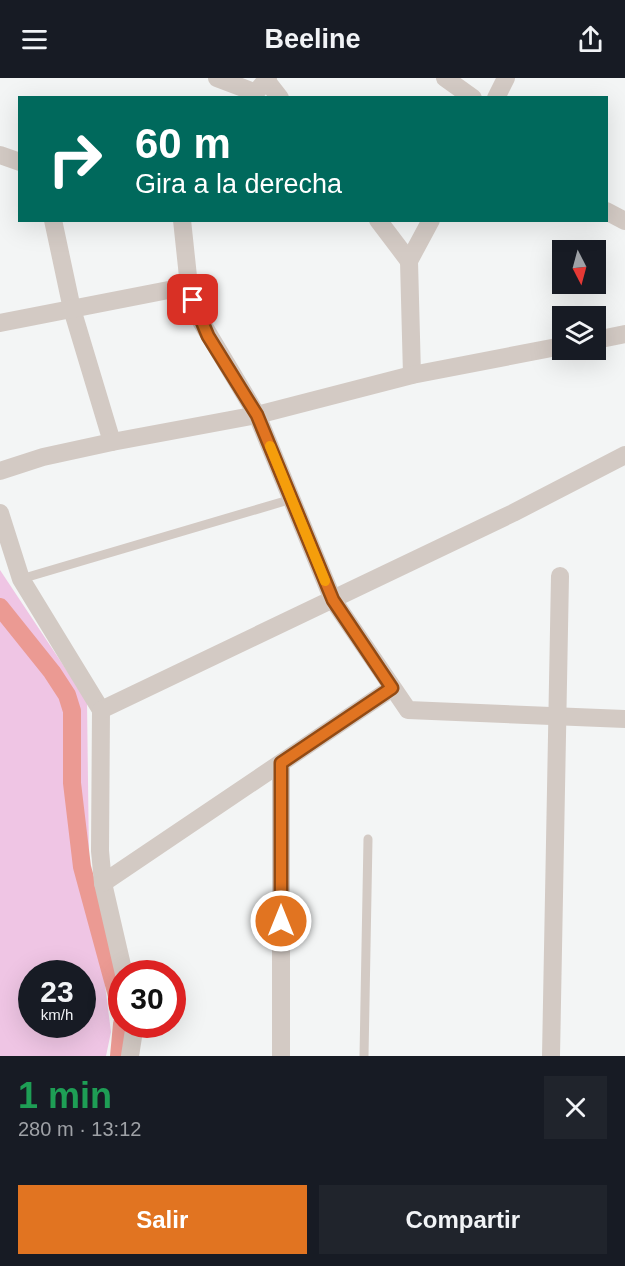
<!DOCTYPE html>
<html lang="es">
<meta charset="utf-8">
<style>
body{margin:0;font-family:Arial,sans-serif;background:#20242c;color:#f1f3f6;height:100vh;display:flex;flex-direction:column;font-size:22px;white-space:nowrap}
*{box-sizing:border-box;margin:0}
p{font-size:20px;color:#9ea1a6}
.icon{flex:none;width:33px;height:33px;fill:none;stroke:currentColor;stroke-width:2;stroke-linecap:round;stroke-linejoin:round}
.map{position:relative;height:978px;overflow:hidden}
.panel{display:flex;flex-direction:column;background:#171b24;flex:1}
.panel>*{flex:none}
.banner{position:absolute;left:18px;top:18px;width:590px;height:126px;border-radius:0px;box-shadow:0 6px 24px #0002;background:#00695c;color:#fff;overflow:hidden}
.needle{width:39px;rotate:174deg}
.fabs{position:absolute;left:552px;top:162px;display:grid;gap:12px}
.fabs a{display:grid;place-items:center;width:54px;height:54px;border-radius:0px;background:#171b24;box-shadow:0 6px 24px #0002;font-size:30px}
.speed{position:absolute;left:18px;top:882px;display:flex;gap:12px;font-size:30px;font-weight:700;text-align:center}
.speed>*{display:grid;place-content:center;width:78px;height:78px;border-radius:50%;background:#171b24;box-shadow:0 6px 24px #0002;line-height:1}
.speed small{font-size:15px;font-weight:400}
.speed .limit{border:9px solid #d22;background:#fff;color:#111}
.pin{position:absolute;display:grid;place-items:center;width:51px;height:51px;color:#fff;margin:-26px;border-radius:12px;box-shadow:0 3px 9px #0006}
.me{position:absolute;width:66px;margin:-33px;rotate:0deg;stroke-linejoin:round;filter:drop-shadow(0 0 4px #0008)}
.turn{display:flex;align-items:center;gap:21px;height:126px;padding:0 18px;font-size:27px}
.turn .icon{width:78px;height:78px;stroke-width:2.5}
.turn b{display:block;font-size:42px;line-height:51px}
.round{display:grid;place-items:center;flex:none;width:63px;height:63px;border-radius:0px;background:#20242c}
.headline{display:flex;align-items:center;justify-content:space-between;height:102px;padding:0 18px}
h1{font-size:36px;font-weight:700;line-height:45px;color:#1e9e55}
.cta{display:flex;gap:12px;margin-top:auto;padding:12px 18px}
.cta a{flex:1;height:69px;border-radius:0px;background:#e17421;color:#fff;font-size:24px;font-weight:700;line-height:69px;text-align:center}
.cta a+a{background:#20242c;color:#f1f3f6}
header{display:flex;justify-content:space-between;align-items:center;height:78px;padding:0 18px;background:#171b24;font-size:27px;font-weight:700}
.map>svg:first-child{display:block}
</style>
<header><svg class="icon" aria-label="menu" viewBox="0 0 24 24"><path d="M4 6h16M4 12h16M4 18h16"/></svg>Beeline<svg class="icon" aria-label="share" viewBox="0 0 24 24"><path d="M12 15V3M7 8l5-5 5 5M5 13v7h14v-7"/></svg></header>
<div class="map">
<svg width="625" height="978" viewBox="0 0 625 978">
<rect width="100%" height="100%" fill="#f3f5f5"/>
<path fill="#efc5e4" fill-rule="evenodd" d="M0 492 87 623 89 782 111 954 106 978H0ZM32 896H82V946H32Z"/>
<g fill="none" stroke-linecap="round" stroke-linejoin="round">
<g stroke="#eb9a93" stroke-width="18">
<polyline points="0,529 52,594 67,617 72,633 72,705 82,789 122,936"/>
<polyline points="119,978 122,946"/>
</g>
<g stroke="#d3cac4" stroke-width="9">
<polyline points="21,501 292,421"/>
<polyline points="364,978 368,761"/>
</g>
<g stroke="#d3cac4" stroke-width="18">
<polyline points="217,0 254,14"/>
<polyline points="445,0 473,20"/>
<polyline points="266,2 280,20"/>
<polyline points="251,20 268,0"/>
<polyline points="496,20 506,0"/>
<polyline points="0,77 20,84"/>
<polyline points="606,133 625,143"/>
<polyline points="53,142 72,231 112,364"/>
<polyline points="182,142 189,208 196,235 257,337 333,522 408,632 625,641"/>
<polyline points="378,142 409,183"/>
<polyline points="0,245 189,208"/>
<polyline points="596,262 625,256"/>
<polyline points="412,297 409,183 431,142"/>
<polyline points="0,393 43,379 112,364 257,337 412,297 562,268"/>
<polyline points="0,435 21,501 101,632 100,773 103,805 124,896"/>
<polyline points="101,632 513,435 625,377"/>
<polyline points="281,685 281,978"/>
<polyline points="103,805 392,610"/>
<polyline points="130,978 135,946"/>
<polyline points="551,978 560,498"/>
</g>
</g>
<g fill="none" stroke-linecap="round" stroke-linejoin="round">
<g stroke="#924b15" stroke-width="15">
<polyline id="route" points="193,222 208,258 257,337 333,522 392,610 281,685 281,843"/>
</g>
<use href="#route" stroke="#e17421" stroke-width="10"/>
<polyline stroke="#f59e0b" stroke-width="10" points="270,368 325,503"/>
</g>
</svg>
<div class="fabs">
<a><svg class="needle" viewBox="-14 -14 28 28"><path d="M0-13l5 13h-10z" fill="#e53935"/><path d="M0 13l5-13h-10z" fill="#9ea1a6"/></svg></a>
<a><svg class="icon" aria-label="layers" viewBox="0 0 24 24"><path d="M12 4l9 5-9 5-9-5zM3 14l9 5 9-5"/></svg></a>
</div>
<div class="speed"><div>23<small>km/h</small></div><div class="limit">30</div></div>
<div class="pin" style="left:193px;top:222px;background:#d93025"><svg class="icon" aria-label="arrive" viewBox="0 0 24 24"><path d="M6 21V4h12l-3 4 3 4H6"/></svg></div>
<svg class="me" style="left:281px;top:843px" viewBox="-20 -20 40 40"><circle r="17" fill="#e17421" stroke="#fff" stroke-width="3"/><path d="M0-11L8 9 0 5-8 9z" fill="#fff"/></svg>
<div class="banner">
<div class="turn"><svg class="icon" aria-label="right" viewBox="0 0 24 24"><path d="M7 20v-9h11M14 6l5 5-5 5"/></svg><div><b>60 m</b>Gira a la derecha</div></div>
</div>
</div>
<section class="panel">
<div class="headline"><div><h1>1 min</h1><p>280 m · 13:12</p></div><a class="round"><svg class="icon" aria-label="close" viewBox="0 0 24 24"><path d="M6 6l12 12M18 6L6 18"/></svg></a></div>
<div class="cta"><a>Salir</a><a>Compartir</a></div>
</section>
